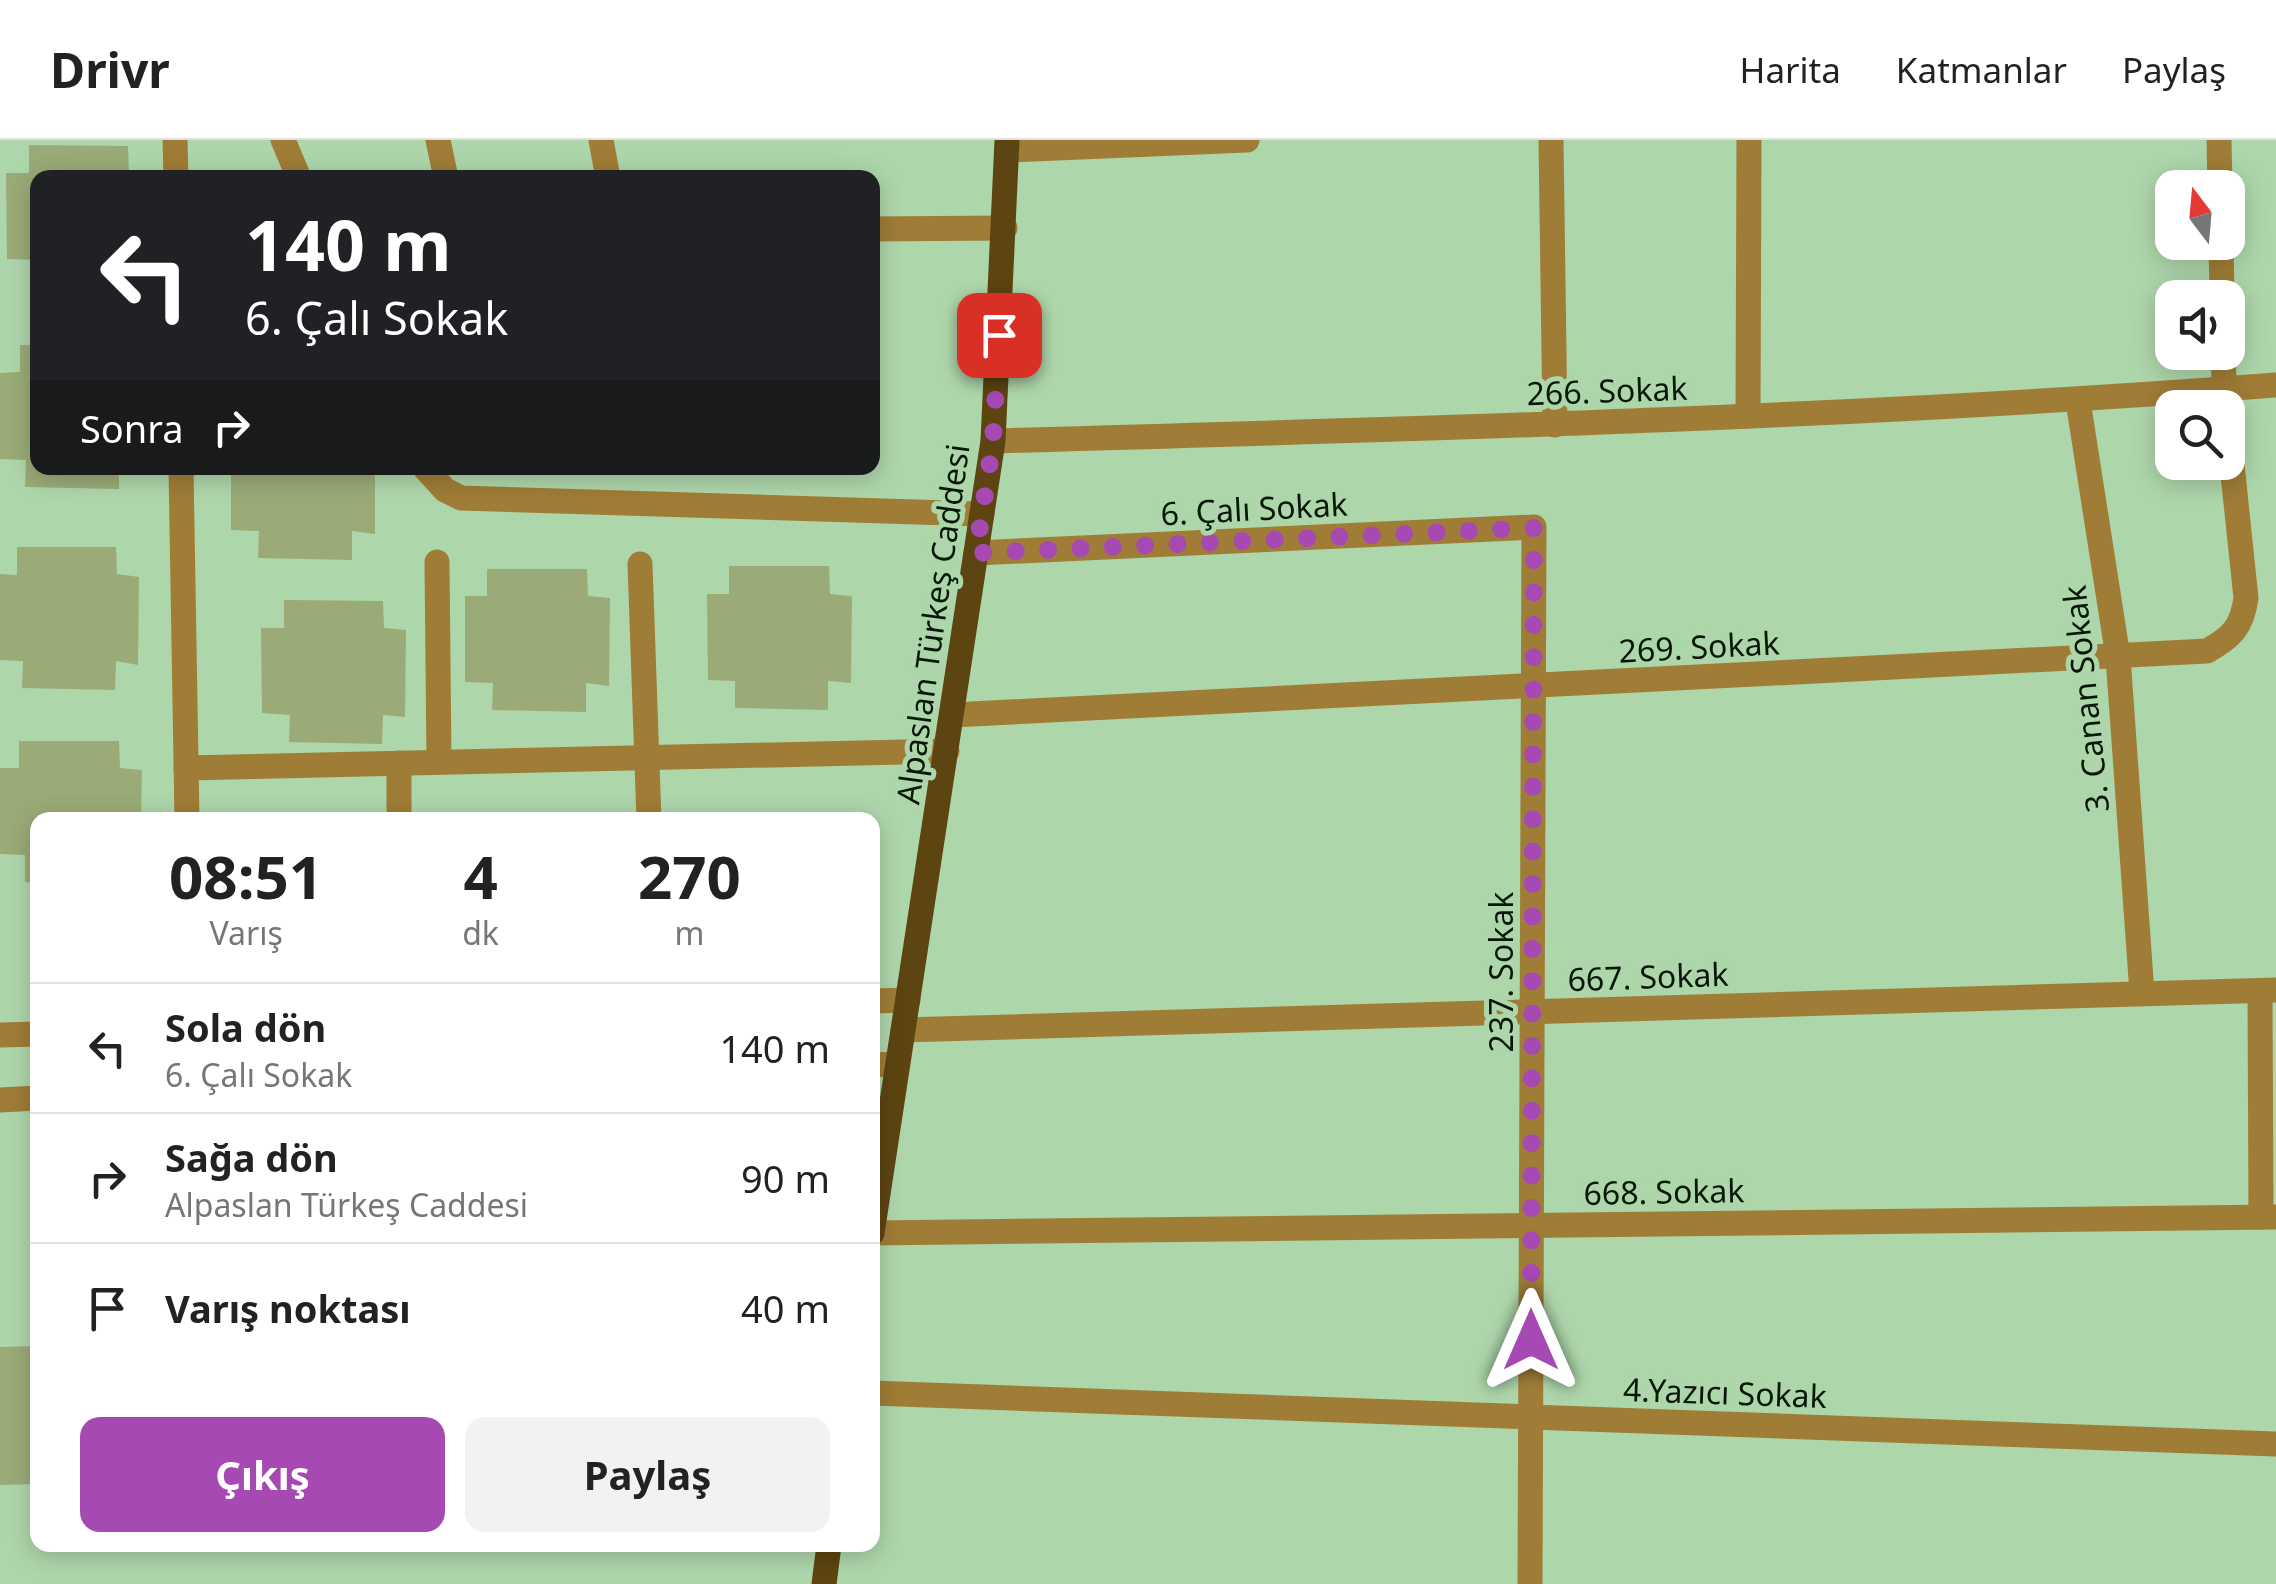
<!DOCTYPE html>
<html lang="tr">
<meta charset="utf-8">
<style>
body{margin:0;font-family:"Noto Sans",sans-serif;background:#f2f2f2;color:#222;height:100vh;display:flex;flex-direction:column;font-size:38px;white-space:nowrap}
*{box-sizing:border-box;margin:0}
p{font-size:32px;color:#767676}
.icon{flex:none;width:55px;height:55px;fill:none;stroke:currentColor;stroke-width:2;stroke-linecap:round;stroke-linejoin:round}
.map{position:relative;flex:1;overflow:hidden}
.drawer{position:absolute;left:30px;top:672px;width:850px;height:740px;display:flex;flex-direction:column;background:#fff;border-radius:20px;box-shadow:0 5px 25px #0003}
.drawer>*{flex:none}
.banner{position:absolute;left:30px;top:30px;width:850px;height:305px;border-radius:20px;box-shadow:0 5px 25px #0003;background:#202124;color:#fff;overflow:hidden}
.needle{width:65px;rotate:344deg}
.buttons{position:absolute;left:2155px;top:30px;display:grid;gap:20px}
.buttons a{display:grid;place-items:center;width:90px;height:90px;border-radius:20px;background:#fff;box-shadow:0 5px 25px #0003;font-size:50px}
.pin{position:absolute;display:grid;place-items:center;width:85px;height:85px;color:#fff;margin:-42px;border-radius:20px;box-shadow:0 5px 15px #0006}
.me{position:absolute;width:110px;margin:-55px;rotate:0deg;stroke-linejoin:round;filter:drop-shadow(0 0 8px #0008)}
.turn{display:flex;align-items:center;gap:35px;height:210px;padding:0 50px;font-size:45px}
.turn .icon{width:130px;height:130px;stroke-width:2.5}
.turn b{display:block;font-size:70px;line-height:85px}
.then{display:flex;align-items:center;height:95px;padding:0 50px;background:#0003;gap:20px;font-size:38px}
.eta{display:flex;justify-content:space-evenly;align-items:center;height:170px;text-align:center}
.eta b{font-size:60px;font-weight:700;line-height:70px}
.cta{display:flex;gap:20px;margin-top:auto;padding:20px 50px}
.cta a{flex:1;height:115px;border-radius:20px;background:#a649b3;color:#fff;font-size:40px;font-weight:700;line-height:115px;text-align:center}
.cta a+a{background:#f2f2f2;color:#222}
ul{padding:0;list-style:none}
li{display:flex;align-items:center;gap:30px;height:130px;padding:0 50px;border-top:2px solid #e0e0e0}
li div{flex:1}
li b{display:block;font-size:38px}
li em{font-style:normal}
header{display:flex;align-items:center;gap:60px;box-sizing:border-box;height:140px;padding:0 50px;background:#fff;border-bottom:2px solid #e0e0e0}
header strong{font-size:48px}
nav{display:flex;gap:55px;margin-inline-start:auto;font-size:35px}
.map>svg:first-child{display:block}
</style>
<header>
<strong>Drivr</strong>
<nav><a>Harita</a><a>Katmanlar</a><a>Paylaş</a></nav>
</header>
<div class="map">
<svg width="2276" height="1444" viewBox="0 0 2276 1444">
<rect width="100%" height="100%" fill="#aed6ab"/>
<g fill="#9aab77">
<polygon points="29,5 128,6 129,33 151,35 150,38 38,38 38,120 7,119 6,33 29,33"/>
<polygon points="20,205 38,205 38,328 119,328 119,349 25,347 26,320 0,319 0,233 20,232"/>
<polygon points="231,328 375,328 375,394 352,391 352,420 258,418 259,391 231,390"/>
<polygon points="17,407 116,407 117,434 139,437 138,525 116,521 115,550 22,548 23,521 0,520 0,434 17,435"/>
<polygon points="729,426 829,426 830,454 852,456 851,543 828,541 828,570 735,568 735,541 708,540 707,454 729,454"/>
<polygon points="487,429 587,429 588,456 610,458 609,546 586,543 586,572 492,570 493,543 465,542 465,456 487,456"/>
<polygon points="284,460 383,461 384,488 406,490 405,577 383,575 382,604 289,602 290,575 262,573 261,488 284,488"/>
<polygon points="19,601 119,601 120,628 142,630 141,680 38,680 38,743 25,742 25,715 0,714 0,628 19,628"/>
<rect x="722" y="676" width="99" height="4"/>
<polygon points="38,1206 38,1344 0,1345 0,1207"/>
</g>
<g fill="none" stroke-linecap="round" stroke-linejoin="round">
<g stroke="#a07d36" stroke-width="25">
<polyline points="175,0 176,38"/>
<polyline points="283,0 299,38"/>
<polyline points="438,0 446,38"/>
<polyline points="601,0 608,38"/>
<polyline points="1551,0 1555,285"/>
<polyline points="2219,0 2220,48"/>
<polyline points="1007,10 1247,0"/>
<polyline points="872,89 1005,88"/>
<polyline points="2221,102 2222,158"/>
<polyline points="2223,212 2225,268"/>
<polyline points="2078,261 2118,517 2142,853"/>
<polyline points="1748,276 1749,0"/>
<path d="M993 301C1421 289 1849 278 2276 245"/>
<polyline points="181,328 187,680"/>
<polyline points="425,328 445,350 461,358 982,374"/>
<polyline points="976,413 1534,387 1530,1444"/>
<polyline points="437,422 439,622"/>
<polyline points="640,424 649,680"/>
<path d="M952 575 2207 511C2232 497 2242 487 2246 458L2228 287"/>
<polyline points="399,623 399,680"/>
<polyline points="186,628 947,611"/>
<polyline points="2260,851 2261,1077"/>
<polyline points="872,861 908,860"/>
<polyline points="903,890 2276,850"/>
<polyline points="0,895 38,894"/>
<polyline points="872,925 896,924"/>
<polyline points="0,960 38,958"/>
<polyline points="872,1093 2276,1077"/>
<polyline points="872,1253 2276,1304"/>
</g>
<g stroke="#5d4511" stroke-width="25">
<polyline points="872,1093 993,301 1007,0"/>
<polyline points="824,1444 829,1405"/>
</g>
</g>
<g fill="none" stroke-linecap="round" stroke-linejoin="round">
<polyline stroke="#a649b3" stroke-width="18" stroke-dasharray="0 32.4" points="999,195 993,302 976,413 1534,388 1531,1200"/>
</g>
<g text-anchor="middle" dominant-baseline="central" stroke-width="10" stroke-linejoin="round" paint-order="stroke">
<g font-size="32" fill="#081708" stroke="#aed6ab">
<text transform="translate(1607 250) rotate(-2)">266. Sokak</text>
<text transform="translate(1254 368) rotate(-3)">6. Çalı Sokak</text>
<text transform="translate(932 484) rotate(-82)">Alpaslan Türkeş Caddesi</text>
<text transform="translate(1699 506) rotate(-3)">269. Sokak</text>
<text transform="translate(2085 559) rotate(-96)">3. Canan Sokak</text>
<text transform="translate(1500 832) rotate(-90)">237. Sokak</text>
<text transform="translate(1648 836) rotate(-2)">667. Sokak</text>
<text transform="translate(1664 1051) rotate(-1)">668. Sokak</text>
<text transform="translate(1725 1252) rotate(2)">4.Yazıcı Sokak</text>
</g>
</g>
</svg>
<div class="buttons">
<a><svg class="needle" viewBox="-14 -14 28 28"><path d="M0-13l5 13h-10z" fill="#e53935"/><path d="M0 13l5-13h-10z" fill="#767676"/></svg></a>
<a><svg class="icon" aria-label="sound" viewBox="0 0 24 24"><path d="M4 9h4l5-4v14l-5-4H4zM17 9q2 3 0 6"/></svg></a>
<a><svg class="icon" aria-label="search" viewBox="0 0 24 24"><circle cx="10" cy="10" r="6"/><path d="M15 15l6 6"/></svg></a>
</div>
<div class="pin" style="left:999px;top:195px;background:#d93025"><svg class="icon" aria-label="arrive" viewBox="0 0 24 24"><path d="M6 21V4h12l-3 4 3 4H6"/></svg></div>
<svg class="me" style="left:1531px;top:1200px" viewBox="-20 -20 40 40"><path d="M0-17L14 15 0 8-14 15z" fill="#a649b3" stroke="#fff" stroke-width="4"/></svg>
<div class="banner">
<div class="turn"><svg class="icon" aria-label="left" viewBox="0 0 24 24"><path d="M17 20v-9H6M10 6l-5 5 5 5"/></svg><div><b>140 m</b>6. Çalı Sokak</div></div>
<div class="then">Sonra<svg class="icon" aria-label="right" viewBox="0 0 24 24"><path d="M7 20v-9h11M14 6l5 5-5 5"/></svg></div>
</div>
<section class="drawer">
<div class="eta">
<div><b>08:51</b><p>Varış</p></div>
<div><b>4</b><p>dk</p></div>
<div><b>270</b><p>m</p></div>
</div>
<ul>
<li><svg class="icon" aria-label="left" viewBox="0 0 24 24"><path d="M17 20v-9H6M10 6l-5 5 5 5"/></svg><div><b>Sola dön</b><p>6. Çalı Sokak</p></div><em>140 m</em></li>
<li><svg class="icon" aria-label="right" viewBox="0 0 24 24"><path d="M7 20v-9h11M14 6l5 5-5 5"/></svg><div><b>Sağa dön</b><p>Alpaslan Türkeş Caddesi</p></div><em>90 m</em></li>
<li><svg class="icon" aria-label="arrive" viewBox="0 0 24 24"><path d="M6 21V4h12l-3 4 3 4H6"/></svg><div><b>Varış noktası</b></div><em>40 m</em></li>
</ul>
<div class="cta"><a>Çıkış</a><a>Paylaş</a></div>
</section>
</div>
